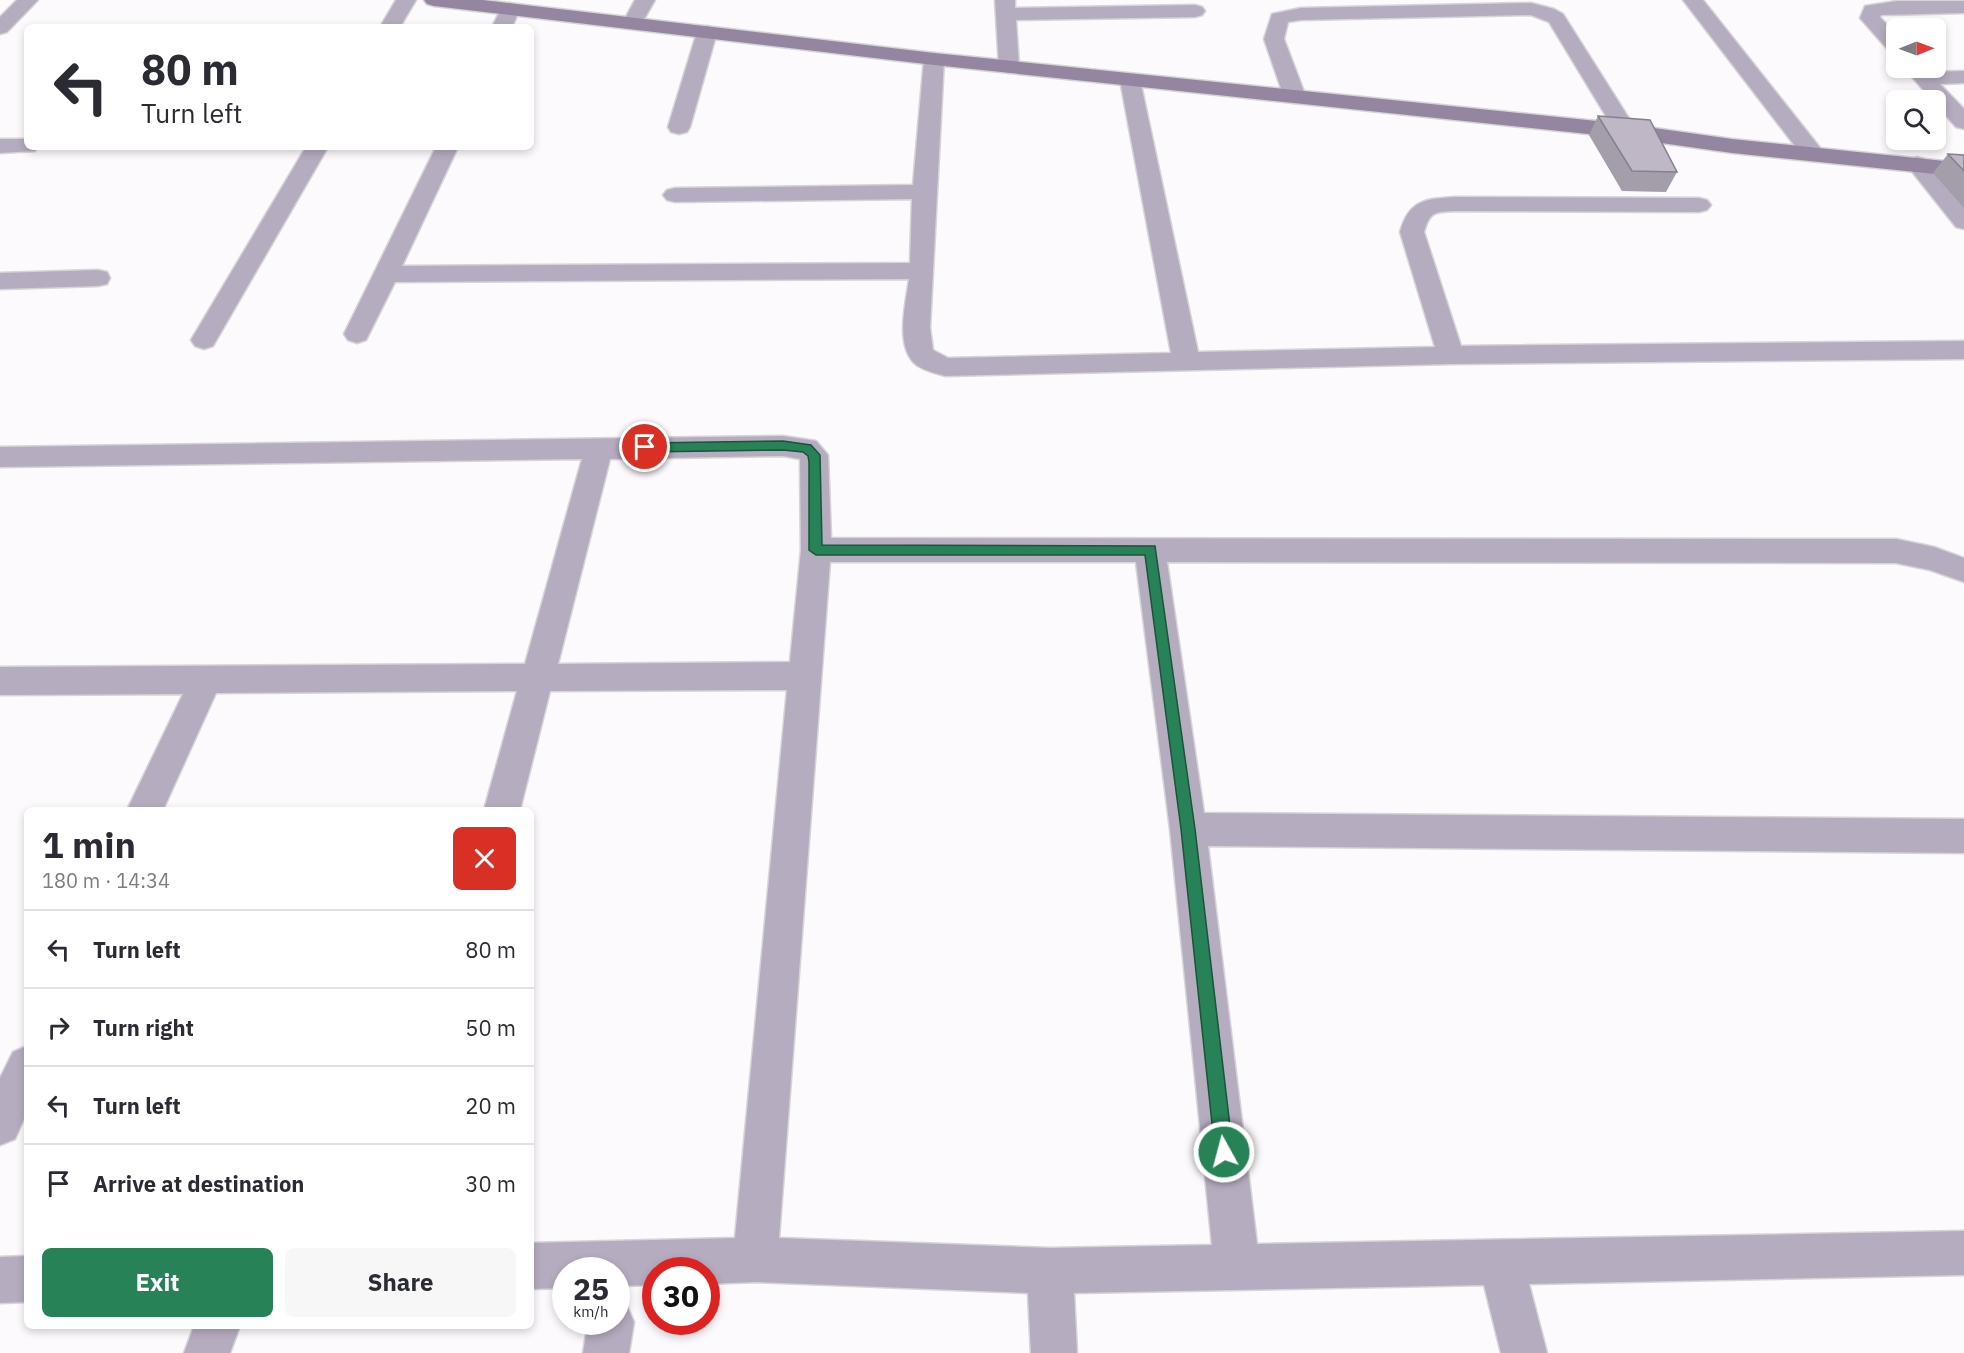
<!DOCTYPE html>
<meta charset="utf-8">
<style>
body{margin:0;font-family:"IBM Plex Sans",sans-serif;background:#f7f7f7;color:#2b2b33;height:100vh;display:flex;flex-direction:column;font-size:22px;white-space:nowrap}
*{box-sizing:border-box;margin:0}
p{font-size:20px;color:#7c7c81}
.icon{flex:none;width:33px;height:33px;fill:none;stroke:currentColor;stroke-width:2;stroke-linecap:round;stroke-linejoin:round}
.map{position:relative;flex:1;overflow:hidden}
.sheet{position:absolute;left:24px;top:807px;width:510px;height:522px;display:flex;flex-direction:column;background:#fff;border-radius:9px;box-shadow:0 3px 9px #0003}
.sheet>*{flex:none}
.hud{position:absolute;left:24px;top:24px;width:510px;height:126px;border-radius:9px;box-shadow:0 3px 9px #0003;background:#fff;color:#2b2b33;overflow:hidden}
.needle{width:39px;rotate:89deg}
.buttons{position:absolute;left:1886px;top:18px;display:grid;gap:12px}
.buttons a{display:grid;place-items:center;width:60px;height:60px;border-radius:9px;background:#fff;box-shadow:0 3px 9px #0003;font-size:30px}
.speed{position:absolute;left:552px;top:1257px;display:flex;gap:12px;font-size:30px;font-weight:700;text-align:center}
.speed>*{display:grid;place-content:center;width:78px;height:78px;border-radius:50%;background:#fff;box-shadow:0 3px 9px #0003;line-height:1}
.speed small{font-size:15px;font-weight:400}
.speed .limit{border:9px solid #d22;background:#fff;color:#111}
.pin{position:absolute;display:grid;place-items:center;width:51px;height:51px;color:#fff;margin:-26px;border:3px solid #fff;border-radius:50%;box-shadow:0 2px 6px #0007}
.me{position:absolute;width:66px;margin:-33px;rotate:353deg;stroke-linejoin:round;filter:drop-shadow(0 0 4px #0008)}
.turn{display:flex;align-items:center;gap:21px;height:126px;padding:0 18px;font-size:27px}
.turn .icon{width:78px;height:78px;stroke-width:2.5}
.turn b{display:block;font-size:42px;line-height:51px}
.round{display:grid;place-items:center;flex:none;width:63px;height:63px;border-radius:9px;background:#f7f7f7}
.summary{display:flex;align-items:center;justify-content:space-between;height:102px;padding:0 18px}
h1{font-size:36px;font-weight:800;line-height:45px}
.button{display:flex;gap:12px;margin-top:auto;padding:12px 18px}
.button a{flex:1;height:69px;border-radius:9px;background:#288257;color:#fff;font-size:24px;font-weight:800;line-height:69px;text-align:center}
.button a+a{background:#f7f7f7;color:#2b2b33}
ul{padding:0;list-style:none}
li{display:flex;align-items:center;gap:18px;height:78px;padding:0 18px;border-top:2px solid #e1e1e2}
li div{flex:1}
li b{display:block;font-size:22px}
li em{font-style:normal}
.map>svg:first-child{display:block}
</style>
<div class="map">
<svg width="1964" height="1353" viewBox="0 0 1964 1353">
<rect width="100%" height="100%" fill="#fcfafd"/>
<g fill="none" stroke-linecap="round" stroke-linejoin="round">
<g stroke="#d6d4d7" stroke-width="3">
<g id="street">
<polygon points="17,0 38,0 7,32 0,34 0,17"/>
<polygon points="396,0 416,0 400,27 380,27"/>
<polygon points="635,0 655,0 639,28 625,28 622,24"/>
<polygon points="995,0 1015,0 1015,8 1195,5 1202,7 1205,11 1202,15 1195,17 1016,20 1019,67 1016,71 1009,73 1002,71 999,67"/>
<polygon points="1683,0 1703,0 1821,149 1824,154 1821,159 1813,161 1805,159"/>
<polygon points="1897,1 1964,1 1964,13 1881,15 1880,17 1896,35 1896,53 1889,51 1860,18 1865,6"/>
<polygon points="510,3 517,5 520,9 512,27 492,27 503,5"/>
<polygon points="1531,3 1554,9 1563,14 1637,131 1634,136 1626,138 1618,136 1549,22 1531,15 1301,20 1288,22 1284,39 1306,97 1302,101 1295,103 1288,101 1284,97 1264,39 1272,14 1301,8"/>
<polygon points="707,26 714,28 717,32 690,127 687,132 679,134 671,132 668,127 697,32 700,28"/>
<path d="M934 53 941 55 944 59 930 328 933 350 948 358 1171 353 1120 80 1123 76 1130 74 1137 76 1140 80 1198 352 1435 347 1400 232C1409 200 1425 199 1455 197L1699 198 1707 200 1711 205 1707 210 1699 212 1455 211C1435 212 1430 211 1424 232L1461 346 1964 341V359L1451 364 945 376C935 373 921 370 914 363 895 343 906 303 909 279L395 282 366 340 357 343 348 340 344 334 436 147H458L402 266 910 263 912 199 675 202 667 200 663 195 667 190 675 188 913 185 924 59 927 55Z"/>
<polygon points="1904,68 1925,68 1929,72 1964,71 1964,83 1940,84 1964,109 1964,129 1956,127"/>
<polygon points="0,139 27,139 27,147 37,147 35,151 0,153"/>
<polygon points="306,147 328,147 213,346 204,349 195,346 191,340"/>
<polygon points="1917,157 1925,159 1964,207 1964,229 1956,227 1906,164 1909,159"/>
<polygon points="98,270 107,272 110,278 107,284 98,286 0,289 0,273"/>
<path d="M783 436 816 441 828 455 831 538 1896 539 1934 547 1964 558V582L1930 570 1896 563 1167 562 1204 813 1964 819V853L1208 846 1257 1244 1964 1231V1275L1529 1284 1547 1353H1501L1484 1285 1074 1293 1077 1353H1031L1028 1293 755 1282 706 1284V1270H656V1285L616 1286V1270H566V1288L531 1289V1243L735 1238 787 690 550 691 520 810H484L517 691 216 693 163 810H127L183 694 0 695V667L525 664 582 459 0 467V447ZM783 456 800 459 801 550 790 662 558 664 610 459ZM830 562H1136L1170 829 1212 1245 1050 1248 779 1238Z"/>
<polygon points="27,1046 27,1112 15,1139 0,1145 0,1078 13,1052"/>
<polygon points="27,1256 27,1302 0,1303 0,1257"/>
<polygon points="616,1301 627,1306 634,1322 629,1353 583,1353 588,1322 616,1322"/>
<polygon points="194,1326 240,1326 230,1353 184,1353"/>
</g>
</g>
<g stroke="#d6d4d7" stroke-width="3">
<polygon id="secondary" points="424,0 483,0 934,53 1626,124 1732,139 1964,163 1964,177 1732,153 1626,138 934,65 434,6 427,4"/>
</g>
<use href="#street" fill="#b6acbf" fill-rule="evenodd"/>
<use href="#secondary" fill="#9486a1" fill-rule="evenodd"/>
</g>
<g fill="#a49daa">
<polygon points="1598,116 1677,172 1666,192 1622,191 1589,135"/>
<polygon points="1948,154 1964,155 1964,208 1933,173"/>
</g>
<g fill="#bfb7c6" stroke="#86808b" stroke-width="1.5">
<polygon points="1598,116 1650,120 1677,172 1632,171"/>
<polygon points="1948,154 1964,155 1964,171"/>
</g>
<polygon fill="#288257" stroke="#1a5439" stroke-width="1.5" points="783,441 811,445 820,455 822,545 1155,546 1195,829 1233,1152 1231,1158 1224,1161 1218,1158 1215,1152 1181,829 1145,555 816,555 809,550 809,462 808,456 803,452 783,450 645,452 639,447 645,443"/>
</svg>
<div class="buttons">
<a><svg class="needle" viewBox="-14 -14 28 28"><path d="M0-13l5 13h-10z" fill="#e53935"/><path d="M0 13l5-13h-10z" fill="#7c7c81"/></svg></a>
<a><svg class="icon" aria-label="search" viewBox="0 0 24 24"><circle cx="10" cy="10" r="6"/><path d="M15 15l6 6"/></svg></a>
</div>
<div class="speed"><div>25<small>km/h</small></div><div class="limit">30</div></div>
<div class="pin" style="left:645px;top:447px;background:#d93025"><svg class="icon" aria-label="arrive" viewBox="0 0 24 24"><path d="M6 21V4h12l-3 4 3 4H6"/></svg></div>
<svg class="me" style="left:1224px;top:1152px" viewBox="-20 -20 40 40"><circle r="17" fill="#288257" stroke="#fff" stroke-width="3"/><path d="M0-11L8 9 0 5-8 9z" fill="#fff"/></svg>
<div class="hud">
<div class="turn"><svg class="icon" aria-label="left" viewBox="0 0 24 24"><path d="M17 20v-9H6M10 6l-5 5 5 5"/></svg><div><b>80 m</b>Turn left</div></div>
</div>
<section class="sheet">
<div class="summary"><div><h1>1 min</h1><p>180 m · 14:34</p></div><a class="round" style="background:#d93025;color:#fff"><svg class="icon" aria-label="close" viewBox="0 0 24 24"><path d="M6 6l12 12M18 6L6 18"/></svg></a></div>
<ul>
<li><svg class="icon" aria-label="left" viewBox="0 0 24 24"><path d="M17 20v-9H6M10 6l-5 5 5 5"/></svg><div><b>Turn left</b></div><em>80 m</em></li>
<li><svg class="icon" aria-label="right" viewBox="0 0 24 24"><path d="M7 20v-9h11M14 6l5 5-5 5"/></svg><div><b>Turn right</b></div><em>50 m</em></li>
<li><svg class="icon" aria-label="left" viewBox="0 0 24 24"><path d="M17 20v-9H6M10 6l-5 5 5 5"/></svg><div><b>Turn left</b></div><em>20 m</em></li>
<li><svg class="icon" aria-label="arrive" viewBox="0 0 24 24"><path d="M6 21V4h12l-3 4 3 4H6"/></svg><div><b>Arrive at destination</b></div><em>30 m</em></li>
</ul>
<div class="button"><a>Exit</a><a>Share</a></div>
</section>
</div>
